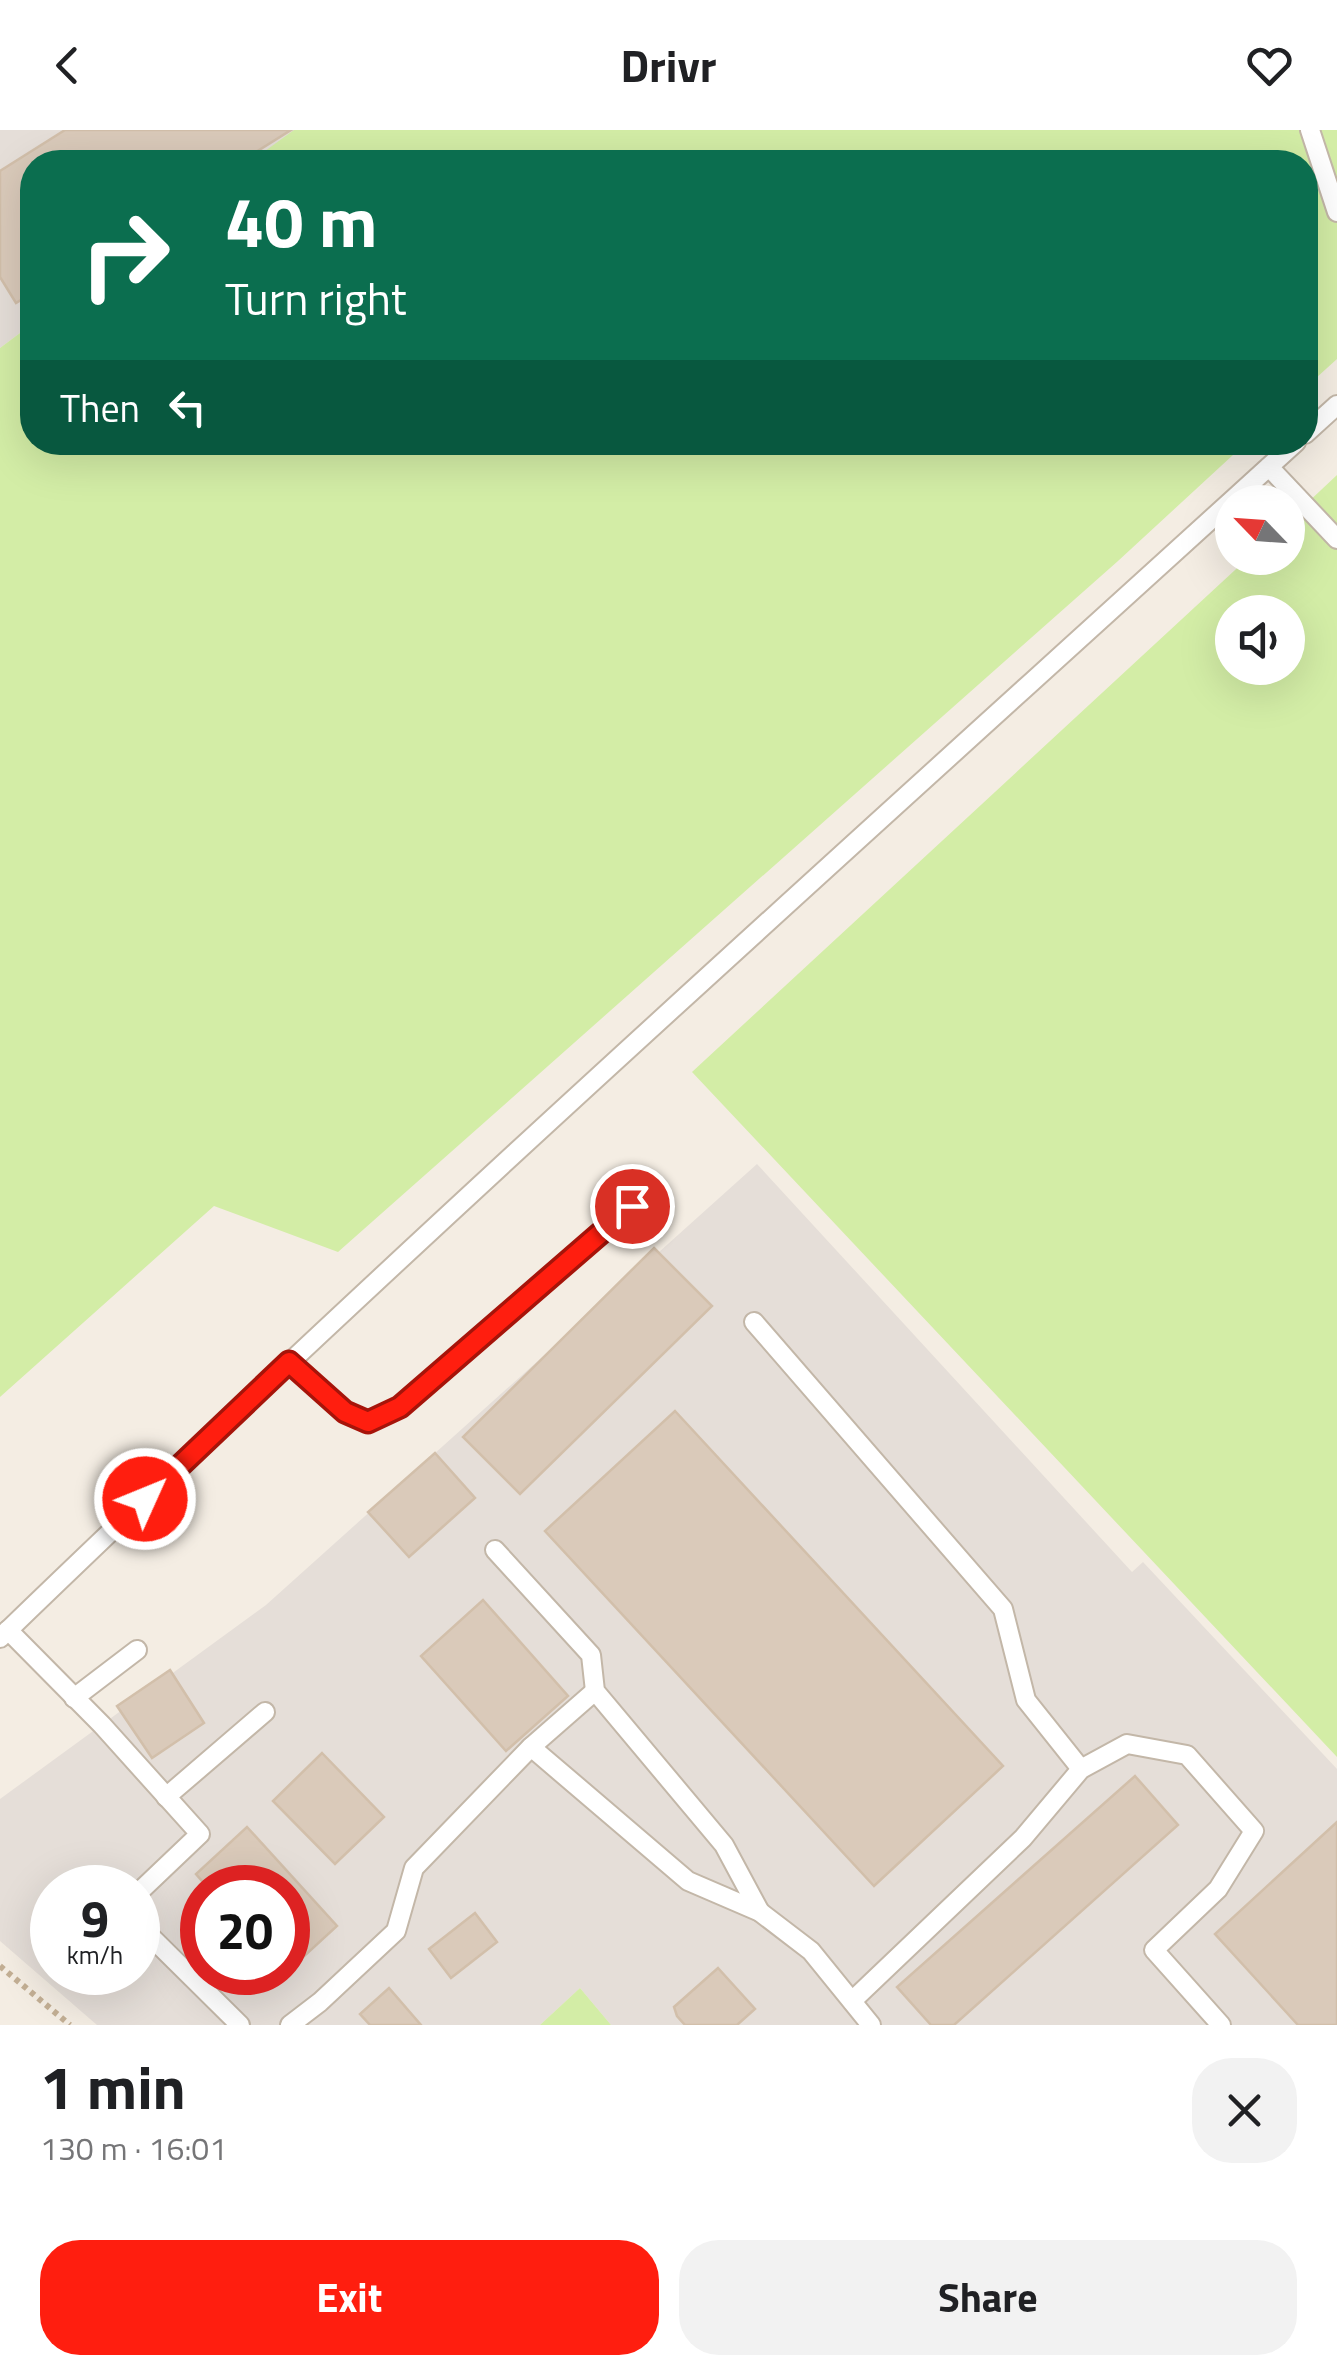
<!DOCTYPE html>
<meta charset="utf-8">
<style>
body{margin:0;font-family:"Titillium Web",sans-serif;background:#f2f2f2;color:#202124;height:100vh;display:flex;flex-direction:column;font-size:38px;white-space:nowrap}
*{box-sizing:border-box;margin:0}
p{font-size:32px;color:#757577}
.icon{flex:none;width:55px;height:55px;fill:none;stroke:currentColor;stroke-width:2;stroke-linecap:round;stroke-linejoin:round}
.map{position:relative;height:1895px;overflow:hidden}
.side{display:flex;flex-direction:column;background:#fff;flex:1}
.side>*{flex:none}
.top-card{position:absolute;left:20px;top:20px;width:1298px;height:305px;border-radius:40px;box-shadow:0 10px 40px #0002;background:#0b6e4f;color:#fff;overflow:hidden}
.needle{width:65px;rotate:295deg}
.tools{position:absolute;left:1215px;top:355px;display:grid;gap:20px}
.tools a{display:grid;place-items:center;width:90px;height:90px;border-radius:50%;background:#fff;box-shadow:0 10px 40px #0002;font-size:50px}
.speed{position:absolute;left:30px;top:1735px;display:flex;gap:20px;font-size:50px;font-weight:700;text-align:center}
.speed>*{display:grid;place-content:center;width:130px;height:130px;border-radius:50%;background:#fff;box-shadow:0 10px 40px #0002;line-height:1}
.speed small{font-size:25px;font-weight:400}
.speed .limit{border:15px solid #d22;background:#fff;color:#111}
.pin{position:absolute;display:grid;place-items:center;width:85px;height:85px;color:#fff;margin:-42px;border:5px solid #fff;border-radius:50%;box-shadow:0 2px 10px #0007}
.me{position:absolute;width:110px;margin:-55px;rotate:46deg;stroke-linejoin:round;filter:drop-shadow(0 0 8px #0008)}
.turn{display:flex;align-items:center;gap:35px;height:210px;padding:0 40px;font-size:45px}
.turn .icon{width:130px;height:130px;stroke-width:2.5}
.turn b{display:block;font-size:70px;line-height:85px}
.then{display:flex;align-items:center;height:95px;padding:0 40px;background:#0003;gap:20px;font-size:38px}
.round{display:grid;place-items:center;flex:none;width:105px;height:105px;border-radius:40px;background:#f2f2f2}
.overview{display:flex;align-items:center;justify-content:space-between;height:170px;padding:0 40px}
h1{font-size:60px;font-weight:700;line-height:75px}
.button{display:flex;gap:20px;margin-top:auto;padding:20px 40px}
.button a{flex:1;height:115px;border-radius:40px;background:#ff1e0f;color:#fff;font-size:40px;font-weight:700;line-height:115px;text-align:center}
.button a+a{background:#f2f2f2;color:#202124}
header{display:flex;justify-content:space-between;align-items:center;height:130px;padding:0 40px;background:#fff;font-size:45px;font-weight:700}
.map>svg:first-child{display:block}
</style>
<header><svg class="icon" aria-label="back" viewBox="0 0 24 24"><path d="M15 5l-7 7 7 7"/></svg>Drivr<svg class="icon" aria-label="heart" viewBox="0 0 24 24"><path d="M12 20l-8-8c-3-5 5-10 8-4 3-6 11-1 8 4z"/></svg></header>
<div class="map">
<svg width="1337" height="1895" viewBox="0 0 1337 1895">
<rect width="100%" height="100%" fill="#f4ede3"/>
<g fill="#e5ded8" fill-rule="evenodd">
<polygon points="0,0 298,0 254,32 32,32 32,194 0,218"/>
<path d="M757 1034 1132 1442 1143 1432 1337 1639V1895H611L580 1858 540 1895H97L0 1811V1669L266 1475ZM52 1758H138V1842H52ZM202 1758H288V1842H202Z"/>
</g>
<g fill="#d3eda6" fill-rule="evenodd">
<polygon points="294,0 1337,0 1337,229 1305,258 1305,32 250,32"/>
<polygon points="32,194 32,312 1246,313 1118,431 338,1122 214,1076 0,1267 0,218"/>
<path d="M1337 345V1627L692 942 1248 428H1288V391ZM1232 482H1288V538H1232Z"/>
<polygon points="580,1858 611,1895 540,1895"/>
</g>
<g fill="#dacaba" stroke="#d2bfaa" stroke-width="2.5">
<polygon points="65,0 291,0 240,32 32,32 32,163 16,173 0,147 0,41"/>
<polygon points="654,1118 712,1176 520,1364 463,1307"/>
<polygon points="675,1281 1003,1636 874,1756 545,1401"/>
<polygon points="435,1323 475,1368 409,1427 368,1382"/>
<polygon points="483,1470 568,1566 506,1621 421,1526"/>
<polygon points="170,1540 204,1593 152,1628 117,1576"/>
<polygon points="322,1623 384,1687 335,1734 273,1671"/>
<polygon points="1135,1646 1178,1695 954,1895 931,1895 897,1857"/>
<polygon points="1337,1692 1337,1895 1298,1895 1215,1804"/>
<polygon points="247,1697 337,1796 288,1841 288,1758 208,1758 196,1744"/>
<polygon points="475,1783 497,1812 451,1848 429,1819"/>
<polygon points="718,1838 755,1879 737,1895 685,1895 677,1886 674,1877"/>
<polygon points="389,1858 421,1895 370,1895 360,1884"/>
</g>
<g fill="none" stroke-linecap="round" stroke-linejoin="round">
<g stroke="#c3b7a8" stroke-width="22">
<g id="lane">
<polyline points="1310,0 1337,82"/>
<polyline points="1305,304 1337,275"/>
<polyline points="1269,337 1337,409"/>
<polyline points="754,1192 1003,1479 1026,1570 1081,1639"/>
<polyline points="289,1233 345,1282 368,1292 400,1277 631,1076"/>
<polyline points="495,1420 591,1525 595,1561 724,1715 760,1782"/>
<polyline points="8,1500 102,1595 200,1704 138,1763"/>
<path d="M0 1508C423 1099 861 708 1296 312"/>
<polyline points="74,1568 137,1520"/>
<polyline points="531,1617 595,1561"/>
<polyline points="166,1667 265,1582"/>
<polyline points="138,1794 240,1895"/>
<polyline points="852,1871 1023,1708 1081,1639 1127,1614 1187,1625 1254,1701 1218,1759 1154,1820 1221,1895"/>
<polyline points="290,1895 320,1872 396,1801 414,1738 531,1617 688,1751 760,1782 811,1821 871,1895"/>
</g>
</g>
<polyline stroke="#c3af94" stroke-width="6" stroke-dasharray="5 5" stroke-linecap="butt" points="0,1836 70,1895"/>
<use href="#lane" stroke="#fff" stroke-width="18"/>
</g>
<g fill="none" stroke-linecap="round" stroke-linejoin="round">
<g stroke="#a6140a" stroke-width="25">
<polyline id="route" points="145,1369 289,1232 345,1282 368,1292 400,1277 632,1076"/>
</g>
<use href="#route" stroke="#ff1e0f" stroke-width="18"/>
</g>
</svg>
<div class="tools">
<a><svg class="needle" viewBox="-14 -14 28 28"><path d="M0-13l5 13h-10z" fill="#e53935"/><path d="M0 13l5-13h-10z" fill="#757577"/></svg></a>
<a><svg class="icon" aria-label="sound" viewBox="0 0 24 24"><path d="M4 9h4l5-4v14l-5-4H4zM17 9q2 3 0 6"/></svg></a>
</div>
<div class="speed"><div>9<small>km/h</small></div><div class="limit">20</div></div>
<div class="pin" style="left:632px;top:1076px;background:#d93025"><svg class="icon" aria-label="arrive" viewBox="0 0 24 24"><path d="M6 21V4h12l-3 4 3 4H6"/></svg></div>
<svg class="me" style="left:145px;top:1369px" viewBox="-20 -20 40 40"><circle r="17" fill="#ff1e0f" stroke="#fff" stroke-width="3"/><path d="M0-11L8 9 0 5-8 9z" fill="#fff"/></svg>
<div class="top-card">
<div class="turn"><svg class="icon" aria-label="right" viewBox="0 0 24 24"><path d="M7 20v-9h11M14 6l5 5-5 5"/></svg><div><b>40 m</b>Turn right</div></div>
<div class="then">Then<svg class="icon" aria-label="left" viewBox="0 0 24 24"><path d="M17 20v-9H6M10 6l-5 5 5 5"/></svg></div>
</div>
</div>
<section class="side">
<div class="overview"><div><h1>1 min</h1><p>130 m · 16:01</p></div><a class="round"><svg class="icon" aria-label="close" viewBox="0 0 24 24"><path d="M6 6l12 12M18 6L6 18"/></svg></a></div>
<div class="button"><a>Exit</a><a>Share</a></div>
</section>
